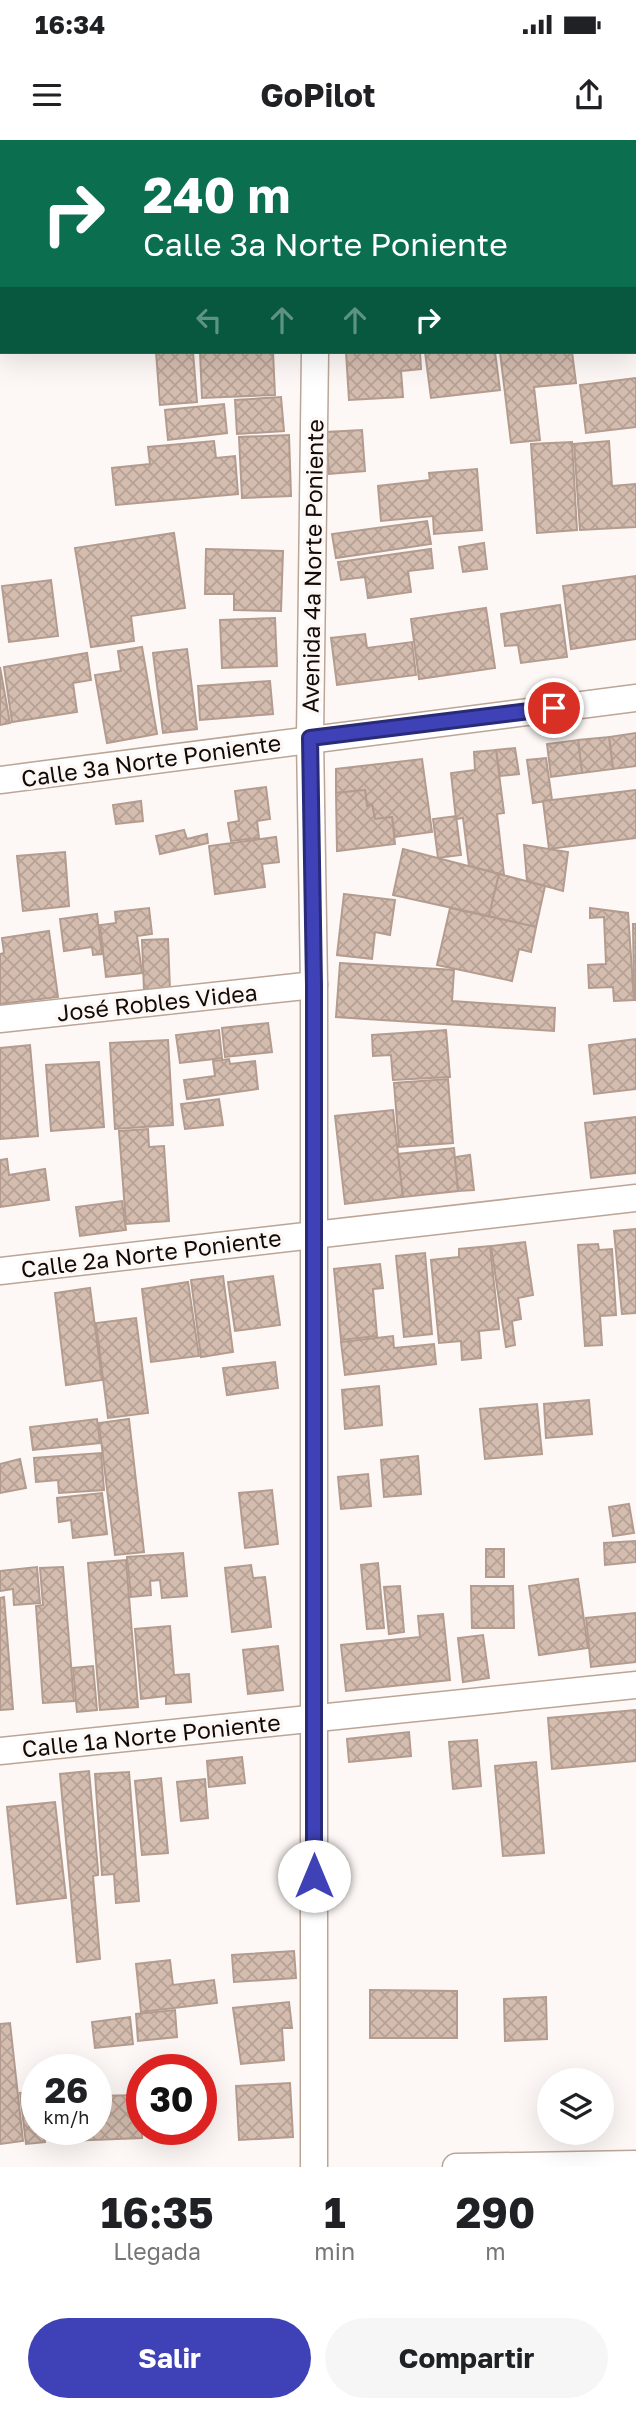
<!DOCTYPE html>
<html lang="es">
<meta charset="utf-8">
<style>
body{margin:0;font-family:"Golos Text",sans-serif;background:#f6f6f6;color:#202124;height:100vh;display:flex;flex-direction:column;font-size:26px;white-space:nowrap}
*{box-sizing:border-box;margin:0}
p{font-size:23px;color:#757577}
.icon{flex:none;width:38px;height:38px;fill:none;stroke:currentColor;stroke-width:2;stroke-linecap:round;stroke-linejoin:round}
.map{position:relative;height:2027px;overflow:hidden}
.side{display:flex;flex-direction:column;background:#fff;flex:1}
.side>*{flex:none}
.banner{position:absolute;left:0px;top:0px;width:637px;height:214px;box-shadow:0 7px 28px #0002;background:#0b6e4f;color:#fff;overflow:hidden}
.buttons{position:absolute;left:537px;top:1928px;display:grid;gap:14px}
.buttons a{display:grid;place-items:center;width:77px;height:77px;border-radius:50%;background:#fff;box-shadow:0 7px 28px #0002;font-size:35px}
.speed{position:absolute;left:21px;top:1914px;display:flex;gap:14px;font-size:35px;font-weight:700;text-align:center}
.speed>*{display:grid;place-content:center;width:91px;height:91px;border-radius:50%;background:#fff;box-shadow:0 7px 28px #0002;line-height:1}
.speed small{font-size:18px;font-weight:400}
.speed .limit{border:10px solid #d22;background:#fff;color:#111}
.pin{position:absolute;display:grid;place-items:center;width:60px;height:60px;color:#fff;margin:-30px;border:4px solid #fff;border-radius:50%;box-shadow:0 2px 7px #0007}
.me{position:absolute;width:77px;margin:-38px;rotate:0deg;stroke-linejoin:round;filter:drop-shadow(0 0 5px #0008)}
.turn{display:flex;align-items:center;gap:24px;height:147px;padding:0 28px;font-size:32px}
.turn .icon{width:91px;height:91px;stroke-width:2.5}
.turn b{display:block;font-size:49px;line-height:60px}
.lanes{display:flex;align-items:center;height:66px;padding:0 28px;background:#0003;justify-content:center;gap:35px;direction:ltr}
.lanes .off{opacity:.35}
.eta{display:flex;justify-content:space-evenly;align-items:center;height:119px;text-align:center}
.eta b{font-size:42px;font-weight:700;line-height:49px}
.primary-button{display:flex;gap:14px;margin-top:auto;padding:14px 28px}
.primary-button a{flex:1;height:80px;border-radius:42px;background:#3f42b7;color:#fff;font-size:28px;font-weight:700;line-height:80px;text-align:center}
.primary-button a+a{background:#f6f6f6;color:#202124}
.status{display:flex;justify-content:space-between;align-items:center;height:49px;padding:0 35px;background:#fff;direction:ltr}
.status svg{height:19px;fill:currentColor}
header{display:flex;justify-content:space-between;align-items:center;height:91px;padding:0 28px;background:#fff;font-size:32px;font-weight:700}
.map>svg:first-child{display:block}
</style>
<div class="status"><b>16:34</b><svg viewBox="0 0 49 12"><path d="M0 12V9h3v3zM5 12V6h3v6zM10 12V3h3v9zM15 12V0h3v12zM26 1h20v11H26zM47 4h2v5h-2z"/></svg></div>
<header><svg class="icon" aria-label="menu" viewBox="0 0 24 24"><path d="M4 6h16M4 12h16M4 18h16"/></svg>GoPilot<svg class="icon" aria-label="share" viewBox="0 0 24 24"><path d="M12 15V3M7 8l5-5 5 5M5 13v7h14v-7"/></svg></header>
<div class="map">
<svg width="636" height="2027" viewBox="0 0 636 2027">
<defs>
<pattern id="building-cross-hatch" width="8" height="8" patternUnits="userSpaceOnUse" patternTransform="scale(1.75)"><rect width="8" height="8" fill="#d4bdaf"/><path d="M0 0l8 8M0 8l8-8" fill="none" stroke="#b5a195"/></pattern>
</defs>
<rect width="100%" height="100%" fill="#fdf8f5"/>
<g fill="url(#building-cross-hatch)" stroke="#b39c8f" stroke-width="2">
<rect x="95" y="0" width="52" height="2"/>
<polygon points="340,0 407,0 340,2"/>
<polygon points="156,212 193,212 197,262 160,265"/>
<polygon points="200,212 273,212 275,255 202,258"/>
<polygon points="346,212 420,212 421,229 401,231 403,257 349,260"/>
<polygon points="425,212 495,212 500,250 431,258"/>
<polygon points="500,212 572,212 576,243 534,247 540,300 511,303"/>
<polygon points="636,238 636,287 586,293 580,245"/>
<polygon points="281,257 284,291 237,294 235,260"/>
<polygon points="224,264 227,293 168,300 165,270"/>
<polygon points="362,290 365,331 329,334 326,292"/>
<polygon points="289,295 291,356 242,358 239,297"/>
<polygon points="214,301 216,318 235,316 238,354 116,365 112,328 150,324 148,307"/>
<polygon points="609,301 612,346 636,344 636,387 580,390 574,304"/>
<polygon points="572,302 577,390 537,393 531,304"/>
<polygon points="477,329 482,390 434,394 433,376 381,381 378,346 430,340 429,333"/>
<polygon points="427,381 431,404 336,418 332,394"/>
<polygon points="174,393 185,468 131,476 134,501 91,507 75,408"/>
<polygon points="484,403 487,429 463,432 459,407"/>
<polygon points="206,409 283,411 281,471 234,470 234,454 205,454"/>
<polygon points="431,409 433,428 408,431 411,452 368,458 365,437 341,440 338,422"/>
<polygon points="636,436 636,499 571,509 563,446"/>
<polygon points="51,440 58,496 9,502 2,446"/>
<polygon points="560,465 567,517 521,523 518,505 505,506 501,474"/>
<polygon points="486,468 495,528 419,539 411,479"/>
<polygon points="275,478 277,526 222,528 220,480"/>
<polygon points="365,494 367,508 412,502 416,535 337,545 331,498"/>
<polygon points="142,507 157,594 107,603 95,535 121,531 118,511"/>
<polygon points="187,509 197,589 163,593 153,513"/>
<polygon points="87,513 91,540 73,543 77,572 12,582 4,527"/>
<polygon points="0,527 10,583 0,585"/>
<polygon points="270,541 273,574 200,580 198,546"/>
<polygon points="636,593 636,626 613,629 609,597"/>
<polygon points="609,597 613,629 582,633 578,600"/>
<polygon points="578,600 582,633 551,637 547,604"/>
<polygon points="515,608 519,634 500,636 496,610"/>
<polygon points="496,610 504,673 497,674 504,735 469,726 463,678 456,679 451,633 475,630 474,612"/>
<polygon points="546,618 552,660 533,663 527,620"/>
<polygon points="422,619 432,692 395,697 392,677 375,679 372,664 367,666 365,650 336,653 336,629"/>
<polygon points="266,647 270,679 257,681 259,698 231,701 228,683 239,681 235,651"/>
<polygon points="365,650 367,666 372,664 375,679 392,677 395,704 337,711 336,653"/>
<polygon points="636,650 636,698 549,709 543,661"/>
<polygon points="141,661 143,681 116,684 113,665"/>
<polygon points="456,676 461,715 438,718 433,679"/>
<polygon points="184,690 187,699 207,694 208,703 160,714 156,696"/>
<polygon points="276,697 279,722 262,724 265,747 215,754 209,706"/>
<polygon points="524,705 568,712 563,751 527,741"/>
<polygon points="403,709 499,734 489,776 393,755"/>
<polygon points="65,712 69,766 23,771 17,716"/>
<polygon points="499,734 545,746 536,787 489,776"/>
<polygon points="344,754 395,760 390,795 375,792 372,819 337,815"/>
<polygon points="149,768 152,794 137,796 142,833 106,837 100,785 116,783 115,772"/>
<polygon points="450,768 536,787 531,812 519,809 512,841 437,825"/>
<polygon points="590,768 628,773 634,860 614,861 613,847 589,848 588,825 606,824 604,777 590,778"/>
<polygon points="97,774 102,814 93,815 92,807 64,811 60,779"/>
<polygon points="633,784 636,784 636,860 634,860"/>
<polygon points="49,791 58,857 0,864 0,814 4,813 2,798"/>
<polygon points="168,799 170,850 144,851 142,800"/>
<polygon points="340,823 454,830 452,861 555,868 554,891 336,877"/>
<polygon points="268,883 272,912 225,917 222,888"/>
<polygon points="219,890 222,918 180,923 176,895"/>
<polygon points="446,890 450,937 393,940 391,915 373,916 372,895"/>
<polygon points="636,899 636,949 594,954 589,905"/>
<polygon points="168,900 173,985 115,989 110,903"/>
<polygon points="30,905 38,996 0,999 0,908"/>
<polygon points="229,919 230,924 255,921 258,949 187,959 184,940 215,936 213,921"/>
<polygon points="99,922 104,987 51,991 46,925"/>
<polygon points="448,939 453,1003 399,1007 394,943"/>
<polygon points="219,959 223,985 185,989 181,964"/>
<polygon points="393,970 403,1057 345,1064 335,976"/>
<polygon points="636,977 636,1033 591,1038 585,983"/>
<polygon points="148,989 149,1007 164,1006 169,1081 126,1084 119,991"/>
<polygon points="454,1008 458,1051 403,1057 398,1014"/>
<polygon points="470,1015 474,1050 458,1051 455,1017"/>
<polygon points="7,1019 9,1035 45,1029 49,1060 0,1067 0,1020"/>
<polygon points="122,1061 126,1090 80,1096 76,1067"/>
<polygon points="636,1089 636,1173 622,1174 614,1091"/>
<polygon points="525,1102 533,1155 518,1158 521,1179 512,1181 515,1205 506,1207 491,1106"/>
<polygon points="598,1104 599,1110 612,1109 616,1175 600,1176 602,1205 585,1206 578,1105"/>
<polygon points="490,1106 499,1189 479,1191 481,1218 462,1220 461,1201 439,1203 431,1120 459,1117 459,1109"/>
<polygon points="425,1113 432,1194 404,1197 396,1116"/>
<polygon points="380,1124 383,1148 373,1149 377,1196 341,1200 334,1129"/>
<polygon points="223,1136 233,1212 201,1217 191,1140"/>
<polygon points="273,1136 280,1185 235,1191 228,1142"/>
<polygon points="188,1142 199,1216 151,1222 142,1149"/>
<polygon points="90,1148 102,1240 66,1245 55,1153"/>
<polygon points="136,1178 148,1273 108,1278 96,1183"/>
<polygon points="393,1196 394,1208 434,1204 436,1224 345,1235 341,1202"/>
<polygon points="275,1222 278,1248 227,1255 223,1228"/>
<polygon points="379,1246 382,1285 345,1289 342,1250"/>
<polygon points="589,1260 592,1294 546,1298 544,1264"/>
<polygon points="537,1264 542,1314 485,1319 480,1269"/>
<polygon points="97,1279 100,1303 33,1310 30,1287"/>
<polygon points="129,1279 144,1412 115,1415 99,1283"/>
<polygon points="101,1313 104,1350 59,1353 58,1340 36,1342 34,1318"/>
<polygon points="418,1316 421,1354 384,1357 381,1320"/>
<polygon points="20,1319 26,1348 0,1353 0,1324"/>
<polygon points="368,1334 371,1366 341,1369 338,1337"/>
<polygon points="272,1350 278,1404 245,1408 239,1353"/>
<polygon points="102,1353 107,1394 73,1398 71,1380 59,1382 57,1358"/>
<polygon points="629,1364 634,1393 613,1396 609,1367"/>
<polygon points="636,1401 636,1422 605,1425 604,1403"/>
<rect x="486" y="1409" width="18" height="28"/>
<polygon points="183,1413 187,1456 162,1458 160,1440 150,1441 151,1455 131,1457 127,1417"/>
<polygon points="126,1420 138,1567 100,1570 88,1423"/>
<polygon points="378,1423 384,1488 367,1489 361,1425"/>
<polygon points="251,1425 253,1438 265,1437 271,1487 232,1492 225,1428"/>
<polygon points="37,1427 40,1463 14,1465 13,1449 0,1451 0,1431"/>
<polygon points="63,1427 74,1561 43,1563 36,1466 43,1465 40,1428"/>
<polygon points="578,1439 588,1508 539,1515 529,1446"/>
<polygon points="400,1446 404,1492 389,1494 384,1447"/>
<polygon points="471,1446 513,1446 514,1488 472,1488"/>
<polygon points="4,1457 13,1569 0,1570 0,1458"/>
<polygon points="636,1473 636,1522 591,1527 586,1478"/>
<polygon points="443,1474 450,1540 346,1551 341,1505 420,1497 418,1476"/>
<polygon points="170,1486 174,1535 189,1534 191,1562 166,1564 166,1556 141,1559 135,1489"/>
<polygon points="483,1495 489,1538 463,1542 458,1498"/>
<polygon points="278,1506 283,1550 248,1554 243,1510"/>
<polygon points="93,1526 97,1570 77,1572 73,1528"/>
<polygon points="636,1570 636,1621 552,1629 548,1578"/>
<polygon points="409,1592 411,1616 349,1622 347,1599"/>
<polygon points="477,1600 481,1646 453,1649 449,1602"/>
<polygon points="242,1617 245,1643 209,1647 207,1621"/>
<polygon points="536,1622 544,1713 503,1716 495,1626"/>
<polygon points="89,1631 98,1730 98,1735 93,1736 100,1819 77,1822 60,1634"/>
<polygon points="129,1632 139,1761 116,1763 114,1734 102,1735 95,1634"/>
<polygon points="161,1638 168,1713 142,1715 135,1641"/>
<polygon points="205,1639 208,1678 181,1681 177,1642"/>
<polygon points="55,1662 66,1758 17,1764 7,1667"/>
<polygon points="294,1811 296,1838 234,1842 232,1815"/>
<polygon points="170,1820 173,1845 214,1840 217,1863 141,1872 136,1824"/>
<polygon points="370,1850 457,1851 457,1898 370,1898"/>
<polygon points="546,1857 547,1899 505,1901 504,1859"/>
<polygon points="289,1862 292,1888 282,1888 284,1920 241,1924 233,1868"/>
<polygon points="175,1870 177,1897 138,1901 136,1874"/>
<polygon points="130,1877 133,1904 95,1908 92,1882"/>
<polygon points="10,1883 23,2001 0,2004 0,1884"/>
<polygon points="290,1943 293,1997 239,2000 236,1946"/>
<polygon points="37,1951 37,1990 43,1990 45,2002 26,2004 20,1953"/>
<polygon points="140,1955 142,1998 67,2001 67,1990 96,1990 96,1956"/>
</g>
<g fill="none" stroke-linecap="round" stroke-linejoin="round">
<g stroke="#bba597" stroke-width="29">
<g id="minor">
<polyline points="318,2 318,0"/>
<polyline points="635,109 636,109"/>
<polyline points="0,190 2,190"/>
<polyline points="0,640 636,558"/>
<polyline points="0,879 314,845"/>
<polyline points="0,1131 636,1058"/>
<polyline points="0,1611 636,1545"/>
<polyline points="314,2027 314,845 310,598 315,212"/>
<polyline points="456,2027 636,2024"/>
</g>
</g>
<use href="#minor" stroke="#fff" stroke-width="26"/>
</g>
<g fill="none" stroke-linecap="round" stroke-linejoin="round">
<g stroke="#292b77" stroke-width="18">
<polyline id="route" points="314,1736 314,845 310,598 554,568"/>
</g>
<use href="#route" stroke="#3f42b7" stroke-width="12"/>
</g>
<g text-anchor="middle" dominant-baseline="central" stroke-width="7" stroke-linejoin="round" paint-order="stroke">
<g font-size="23" fill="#120a06" stroke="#fdf8f5">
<text transform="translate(312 426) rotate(-89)">Avenida 4a Norte Poniente</text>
<text transform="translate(151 620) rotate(-8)">Calle 3a Norte Poniente</text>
<text transform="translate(157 862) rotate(-6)">José Robles Videa</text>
<text transform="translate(151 1113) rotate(-7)">Calle 2a Norte Poniente</text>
<text transform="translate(151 1595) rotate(-6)">Calle 1a Norte Poniente</text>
</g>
</g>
</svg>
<div class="buttons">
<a><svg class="icon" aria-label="layers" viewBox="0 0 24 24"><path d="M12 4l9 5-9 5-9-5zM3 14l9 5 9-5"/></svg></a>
</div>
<div class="speed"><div>26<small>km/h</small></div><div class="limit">30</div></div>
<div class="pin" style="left:554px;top:568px;background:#d93025"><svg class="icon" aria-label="arrive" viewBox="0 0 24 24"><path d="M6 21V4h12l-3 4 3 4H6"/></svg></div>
<svg class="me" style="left:314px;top:1736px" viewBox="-20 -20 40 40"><circle r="19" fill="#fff"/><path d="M0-13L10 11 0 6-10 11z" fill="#3f42b7"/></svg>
<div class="banner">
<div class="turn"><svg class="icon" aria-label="right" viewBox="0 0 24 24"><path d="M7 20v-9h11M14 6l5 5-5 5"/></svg><div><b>240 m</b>Calle 3a Norte Poniente</div></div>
<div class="lanes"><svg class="icon off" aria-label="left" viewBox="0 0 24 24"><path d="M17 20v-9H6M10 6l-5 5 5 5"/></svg><svg class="icon off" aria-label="ahead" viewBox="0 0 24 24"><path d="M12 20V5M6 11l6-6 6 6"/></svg><svg class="icon off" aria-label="ahead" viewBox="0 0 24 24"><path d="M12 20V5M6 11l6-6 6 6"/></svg><svg class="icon" aria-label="right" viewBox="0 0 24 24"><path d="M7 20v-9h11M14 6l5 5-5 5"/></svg></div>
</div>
</div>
<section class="side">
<div class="eta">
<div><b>16:35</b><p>Llegada</p></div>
<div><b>1</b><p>min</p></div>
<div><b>290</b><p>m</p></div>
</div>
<div class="primary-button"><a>Salir</a><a>Compartir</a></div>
</section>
